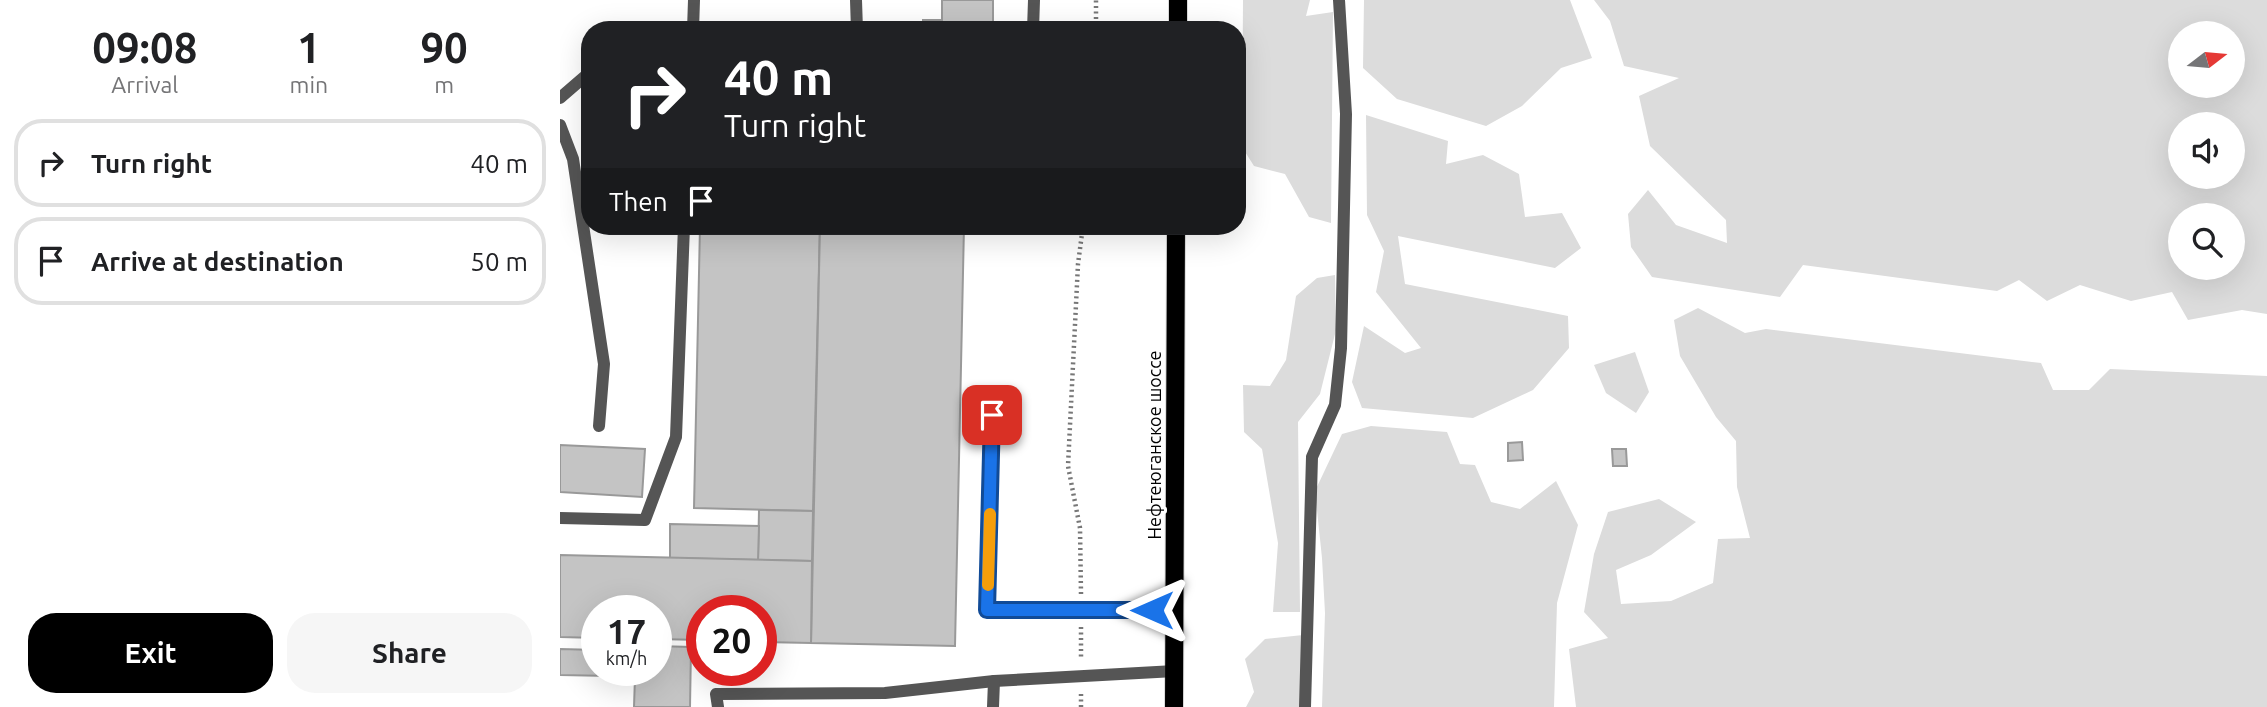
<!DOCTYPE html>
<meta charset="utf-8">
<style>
body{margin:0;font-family:Ubuntu,sans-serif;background:#f6f6f6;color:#202124;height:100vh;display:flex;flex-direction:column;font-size:26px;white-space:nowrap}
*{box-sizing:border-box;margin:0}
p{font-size:23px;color:#757577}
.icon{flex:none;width:38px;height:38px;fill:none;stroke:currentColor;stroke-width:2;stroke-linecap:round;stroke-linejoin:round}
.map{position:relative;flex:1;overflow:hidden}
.details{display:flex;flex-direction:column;background:#fff;width:560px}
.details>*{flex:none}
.hud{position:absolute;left:21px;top:21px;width:665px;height:214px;border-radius:28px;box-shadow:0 7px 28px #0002;background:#202124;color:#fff;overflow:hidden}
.needle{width:46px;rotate:74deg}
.tools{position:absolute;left:1608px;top:21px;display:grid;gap:14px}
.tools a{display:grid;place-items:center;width:77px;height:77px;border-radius:50%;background:#fff;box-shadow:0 7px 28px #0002;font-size:35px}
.speed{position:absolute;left:21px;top:595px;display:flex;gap:14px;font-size:35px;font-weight:700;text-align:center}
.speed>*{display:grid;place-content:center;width:91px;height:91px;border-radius:50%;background:#fff;box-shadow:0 7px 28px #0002;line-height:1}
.speed small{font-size:18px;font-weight:400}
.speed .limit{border:10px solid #d22;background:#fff;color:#111}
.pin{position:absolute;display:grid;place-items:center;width:60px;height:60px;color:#fff;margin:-30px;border-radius:14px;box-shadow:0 4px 10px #0006}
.me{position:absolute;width:77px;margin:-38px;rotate:270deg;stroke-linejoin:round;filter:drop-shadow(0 0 5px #0008)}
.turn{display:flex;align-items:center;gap:24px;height:147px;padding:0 28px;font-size:32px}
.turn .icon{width:91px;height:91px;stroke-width:2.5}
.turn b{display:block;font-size:49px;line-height:60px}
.then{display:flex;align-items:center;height:66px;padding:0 28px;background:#0003;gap:14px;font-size:26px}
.eta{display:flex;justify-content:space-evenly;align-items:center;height:119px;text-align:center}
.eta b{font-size:42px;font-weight:700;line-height:49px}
.primary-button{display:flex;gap:14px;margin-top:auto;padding:14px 28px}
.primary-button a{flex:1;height:80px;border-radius:28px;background:#000;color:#fff;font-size:28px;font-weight:700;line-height:80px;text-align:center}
.primary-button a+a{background:#f6f6f6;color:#202124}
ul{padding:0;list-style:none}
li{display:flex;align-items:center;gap:21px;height:88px;margin:0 14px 10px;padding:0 14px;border:4px solid #e0e0e0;border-radius:28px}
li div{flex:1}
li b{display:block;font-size:26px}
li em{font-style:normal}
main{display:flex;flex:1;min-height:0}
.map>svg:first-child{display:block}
</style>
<main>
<section class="details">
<div class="eta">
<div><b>09:08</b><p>Arrival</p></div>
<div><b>1</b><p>min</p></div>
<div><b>90</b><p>m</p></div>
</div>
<ul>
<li><svg class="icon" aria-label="right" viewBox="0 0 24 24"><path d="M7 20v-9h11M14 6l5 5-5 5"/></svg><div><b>Turn right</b></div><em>40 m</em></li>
<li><svg class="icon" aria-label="arrive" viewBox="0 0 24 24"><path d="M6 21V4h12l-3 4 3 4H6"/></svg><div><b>Arrive at destination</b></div><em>50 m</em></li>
</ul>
<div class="primary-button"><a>Exit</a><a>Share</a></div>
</section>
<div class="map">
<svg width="1707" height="707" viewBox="0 0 1707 707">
<rect width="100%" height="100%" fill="#fff"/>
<g fill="#dcdcdc" fill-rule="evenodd">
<polygon points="683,0 750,0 746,16 773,12 771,223 749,217 725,174 694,166 682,147"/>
<polygon points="804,0 1010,0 1032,58 1001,68 962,106 926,126 837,99 803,68"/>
<path d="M1034 0H1707V314L1682 310 1628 320 1612 292 1571 301 1520 285 1487 301 1459 280 1437 291 1243 265 1220 297 1092 277 1071 247 1068 214 1088 190 1116 225 1167 243 1166 220 1090 146 1079 96 1119 78 1064 66 1050 21ZM1673 33V86H1620V33ZM1673 124V177H1620V124ZM1673 215V268H1620V215Z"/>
<polygon points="806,115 888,141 886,164 923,155 959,174 965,217 1002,213 1021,248 995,268 838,236 845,284 1008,316 1009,348 973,390 913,418 802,408 792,382 804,326 845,353 861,348 816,292 824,251 807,215"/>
<polygon points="775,275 776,330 760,394 738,422 740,612 713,612 718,543 702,449 684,432 683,385 710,386 726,360 736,296 757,278"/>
<polygon points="1138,308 1185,333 1206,329 1481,363 1493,390 1529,390 1550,369 1707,376 1707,707 1016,707 1009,649 1048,638 1024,612 1034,554 1048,512 1099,499 1136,522 1091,555 1056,570 1061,604 1111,601 1153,583 1158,539 1190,538 1177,487 1176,441 1156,417 1120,356 1114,320"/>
<polygon points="1075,352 1089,392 1076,413 1046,393 1034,365"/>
<polygon points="811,426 887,432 900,464 915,465 931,502 960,509 996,481 1018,525 997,603 994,707 762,707 765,613 762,558 755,491 782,434"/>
<polygon points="743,635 741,707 686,707 694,692 685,659 705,639"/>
</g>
<g fill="#c4c4c4" stroke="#999" stroke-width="2">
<polygon points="382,0 433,0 433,30 363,30 363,20 382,20"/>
<polygon points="140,226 260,226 253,511 134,508"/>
<polygon points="260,226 404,226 395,646 251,643"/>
<polygon points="962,442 963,460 948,461 948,443"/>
<polygon points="0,445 85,449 82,497 0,492"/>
<polygon points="1052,449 1066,449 1067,466 1053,466"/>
<polygon points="199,510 253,511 252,561 198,560"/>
<polygon points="110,524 199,526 198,560 110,558"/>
<polygon points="0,555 252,561 251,643 201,642 201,611 142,611 142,640 96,639 96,611 37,611 37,638 0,637"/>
<polygon points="96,646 131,647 130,707 74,707 75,677 92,677 92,670 96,670"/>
<polygon points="0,649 37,650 37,670 50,670 50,676 0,675"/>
</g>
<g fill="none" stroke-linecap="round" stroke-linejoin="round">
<g stroke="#dbdbdb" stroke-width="20">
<g id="primary">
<polyline points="618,30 618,0"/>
<polyline points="614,707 616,226"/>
</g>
</g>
<g stroke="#777" stroke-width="4.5" stroke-dasharray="2 3.5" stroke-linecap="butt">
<polyline points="536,30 536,0"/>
<polyline points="521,594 520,528 508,466 518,264 523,226"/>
<polyline points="521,627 521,657"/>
<polyline points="521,707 521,694"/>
</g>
<g stroke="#555" stroke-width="12">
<polyline points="296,0 297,30"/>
<polyline points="133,30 134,0"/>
<polyline points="473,30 474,0"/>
<polyline points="0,98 30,72"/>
<polyline points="0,125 13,159 44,364 39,426"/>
<polyline points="432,415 427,610 615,610"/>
<polyline points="0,518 85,520 116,437 124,226"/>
<polyline points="158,707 156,694 325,693 434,681 615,671"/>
<polyline points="433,707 434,681"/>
<polyline points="745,707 752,457 775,405 781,348 786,114 779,0"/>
</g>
<use href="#primary" stroke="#000" stroke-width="18"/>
</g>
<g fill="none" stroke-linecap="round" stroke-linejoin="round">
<g stroke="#114b97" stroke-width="18">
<polyline id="route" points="432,415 427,610 592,610"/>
</g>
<use href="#route" stroke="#1a73e8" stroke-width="12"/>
<polyline stroke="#f59e0b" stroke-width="12" points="428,585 430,514"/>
</g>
<g text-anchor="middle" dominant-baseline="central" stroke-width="6" stroke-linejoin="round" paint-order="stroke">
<g font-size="18" fill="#000" stroke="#fff">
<text transform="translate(594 445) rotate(-90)">Нефтеюганское шоссе</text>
</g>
</g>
</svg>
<div class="tools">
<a><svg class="needle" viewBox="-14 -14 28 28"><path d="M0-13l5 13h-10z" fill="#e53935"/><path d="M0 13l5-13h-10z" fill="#757577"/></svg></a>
<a><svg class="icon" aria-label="sound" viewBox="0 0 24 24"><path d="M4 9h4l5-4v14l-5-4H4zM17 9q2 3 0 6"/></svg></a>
<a><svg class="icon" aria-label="search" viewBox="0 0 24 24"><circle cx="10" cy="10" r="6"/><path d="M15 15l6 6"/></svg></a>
</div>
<div class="speed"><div>17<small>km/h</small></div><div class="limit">20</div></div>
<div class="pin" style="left:432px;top:415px;background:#d93025"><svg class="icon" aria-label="arrive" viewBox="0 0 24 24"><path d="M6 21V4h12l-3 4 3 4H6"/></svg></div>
<svg class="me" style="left:592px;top:610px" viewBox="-20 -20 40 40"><path d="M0-17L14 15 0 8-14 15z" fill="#1a73e8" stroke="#fff" stroke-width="4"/></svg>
<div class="hud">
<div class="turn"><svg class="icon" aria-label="right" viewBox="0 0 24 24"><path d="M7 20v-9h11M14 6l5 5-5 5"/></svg><div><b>40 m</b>Turn right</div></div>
<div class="then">Then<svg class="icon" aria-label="arrive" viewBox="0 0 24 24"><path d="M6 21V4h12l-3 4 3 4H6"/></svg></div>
</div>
</div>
</main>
